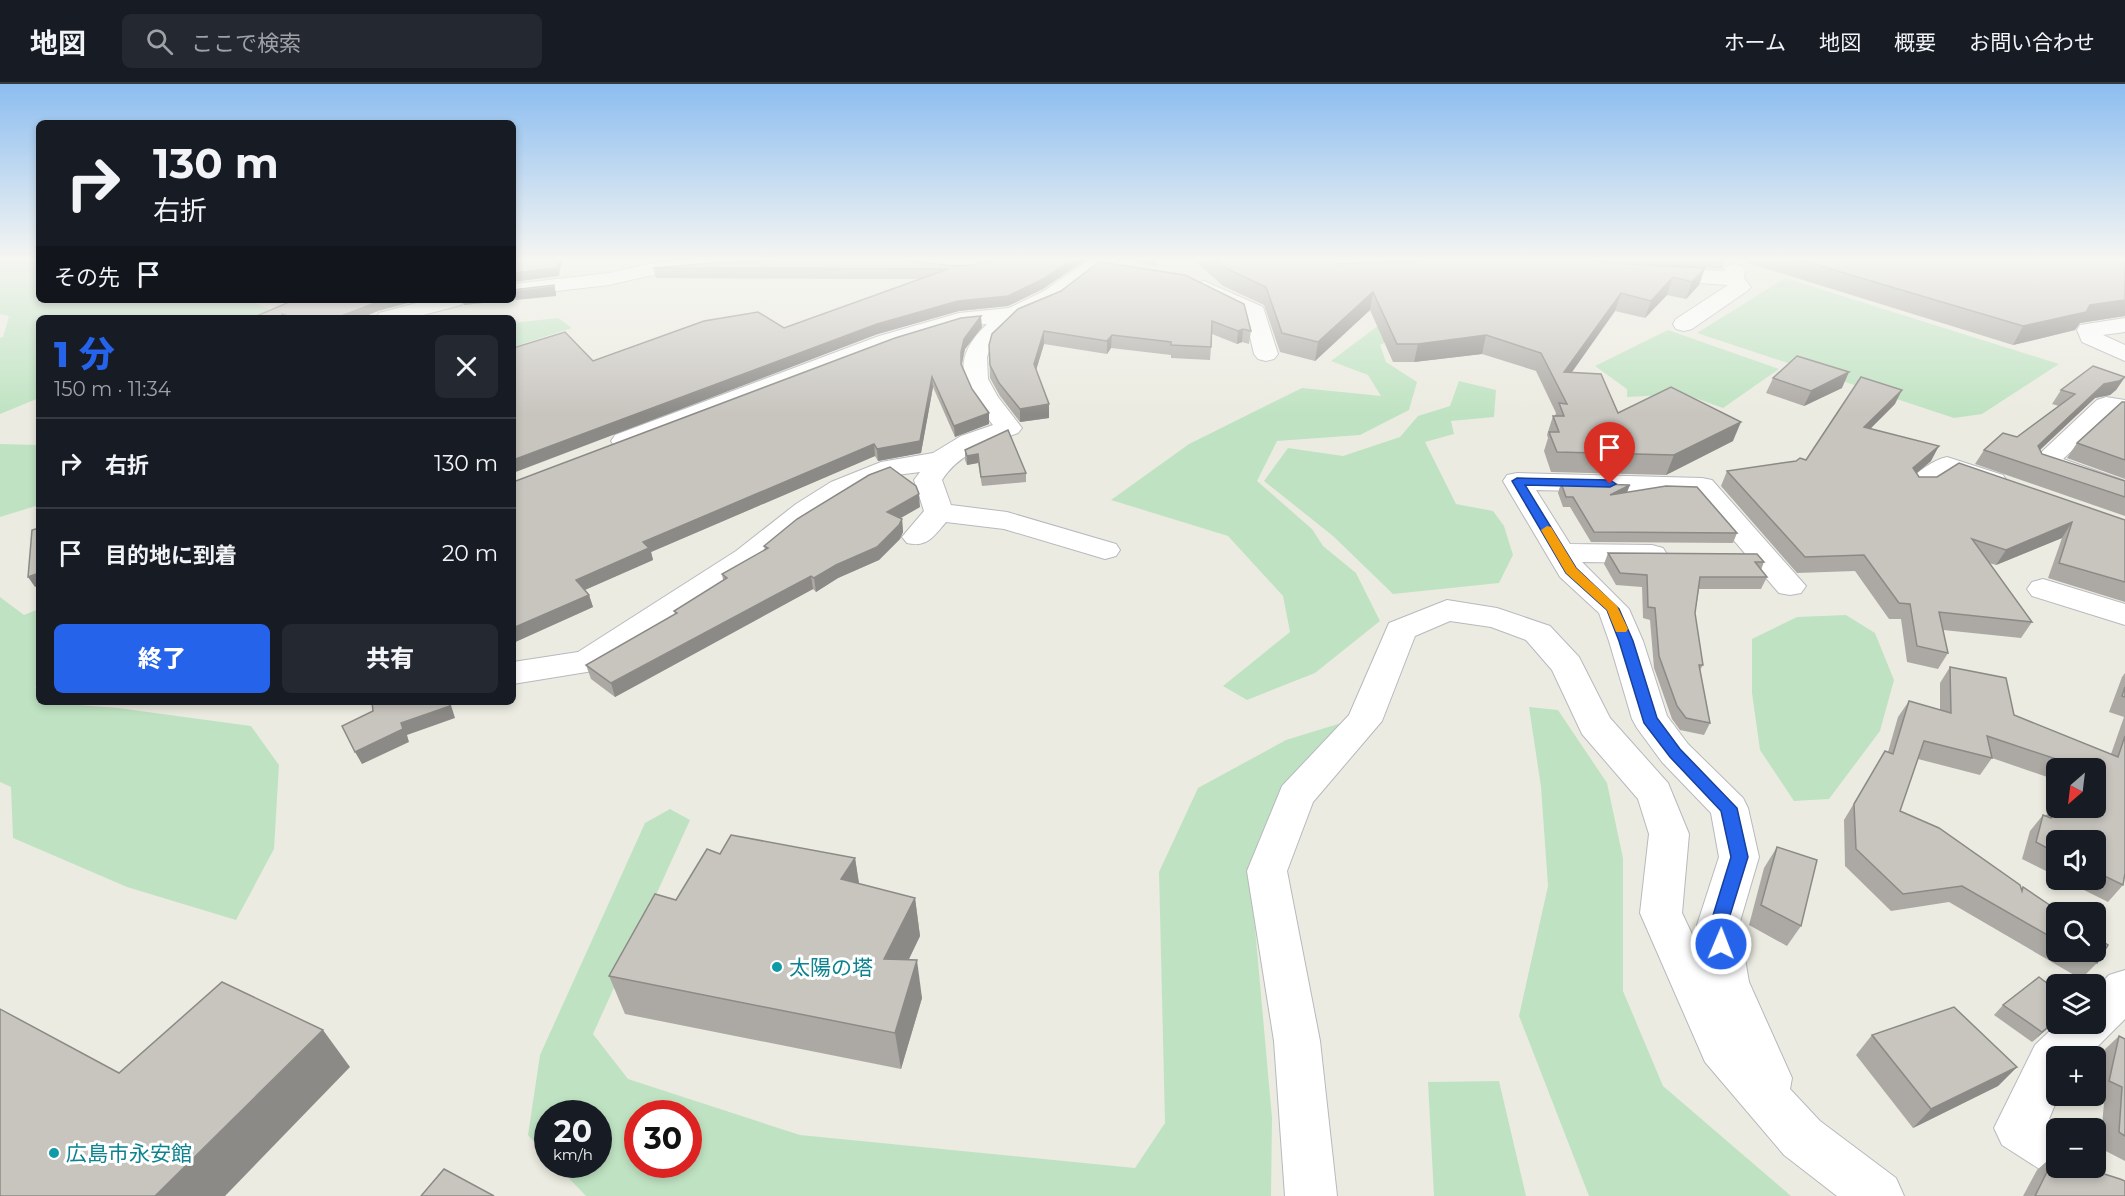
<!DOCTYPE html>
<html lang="ja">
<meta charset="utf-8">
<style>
body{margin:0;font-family:Montserrat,"Noto Sans JP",sans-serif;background:#242831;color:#f1f3f6;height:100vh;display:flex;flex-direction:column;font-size:22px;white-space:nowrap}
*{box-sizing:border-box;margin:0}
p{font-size:20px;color:#9ea1a6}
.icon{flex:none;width:33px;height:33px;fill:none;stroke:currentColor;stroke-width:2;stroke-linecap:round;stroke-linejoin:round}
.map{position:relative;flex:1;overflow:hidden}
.sheet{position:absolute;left:36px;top:231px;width:480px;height:390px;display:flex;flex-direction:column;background:#171b24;border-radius:9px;box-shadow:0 3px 9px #0003}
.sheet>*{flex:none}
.guide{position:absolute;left:36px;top:36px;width:480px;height:183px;border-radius:9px;box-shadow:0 3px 9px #0003;background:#171b24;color:#f1f3f6;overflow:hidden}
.needle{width:39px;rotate:208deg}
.fabs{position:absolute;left:2046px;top:674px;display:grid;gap:12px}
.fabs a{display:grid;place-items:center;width:60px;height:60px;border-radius:9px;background:#171b24;box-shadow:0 3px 9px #0003;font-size:30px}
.speed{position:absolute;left:534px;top:1016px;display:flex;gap:12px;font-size:30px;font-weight:700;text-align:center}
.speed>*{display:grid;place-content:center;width:78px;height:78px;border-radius:50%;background:#171b24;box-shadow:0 3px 9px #0003;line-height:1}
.speed small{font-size:15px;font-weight:400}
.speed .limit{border:9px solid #d22;background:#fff;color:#111}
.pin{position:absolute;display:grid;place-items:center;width:51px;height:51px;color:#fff;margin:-62px -26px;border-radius:50% 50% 50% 0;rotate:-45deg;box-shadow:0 0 6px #0007}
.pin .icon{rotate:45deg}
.me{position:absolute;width:66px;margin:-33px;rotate:1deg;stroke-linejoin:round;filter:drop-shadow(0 0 4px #0008)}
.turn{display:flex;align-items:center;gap:21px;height:126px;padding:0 18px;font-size:27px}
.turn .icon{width:78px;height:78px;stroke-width:2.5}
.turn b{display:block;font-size:42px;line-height:51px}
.then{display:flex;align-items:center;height:57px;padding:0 18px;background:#0003;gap:12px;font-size:22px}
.round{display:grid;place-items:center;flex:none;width:63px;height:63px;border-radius:9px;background:#242831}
.head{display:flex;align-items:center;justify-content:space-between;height:102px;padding:0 18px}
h1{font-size:36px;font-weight:800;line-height:45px;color:#2563eb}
.primary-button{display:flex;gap:12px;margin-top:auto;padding:12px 18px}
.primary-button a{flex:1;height:69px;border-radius:9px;background:#2563eb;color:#fff;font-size:24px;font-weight:800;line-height:69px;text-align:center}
.primary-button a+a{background:#242831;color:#f1f3f6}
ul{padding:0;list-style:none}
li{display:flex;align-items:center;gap:18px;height:90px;padding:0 18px;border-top:2px solid #363941}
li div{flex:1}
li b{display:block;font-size:22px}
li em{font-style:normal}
header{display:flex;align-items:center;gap:36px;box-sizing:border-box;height:84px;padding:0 30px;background:#171b24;border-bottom:2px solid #363941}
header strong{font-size:28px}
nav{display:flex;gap:33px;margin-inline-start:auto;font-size:21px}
.search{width:420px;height:54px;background:#242831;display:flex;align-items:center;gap:15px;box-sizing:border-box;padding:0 21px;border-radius:9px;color:#9ea1a6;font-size:22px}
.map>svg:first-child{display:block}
</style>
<header>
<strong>地図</strong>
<div class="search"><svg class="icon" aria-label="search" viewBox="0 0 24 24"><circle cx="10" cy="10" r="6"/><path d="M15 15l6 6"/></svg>ここで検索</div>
<nav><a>ホーム</a><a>地図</a><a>概要</a><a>お問い合わせ</a></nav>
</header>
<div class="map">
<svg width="2125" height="1112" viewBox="0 0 2125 1112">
<rect width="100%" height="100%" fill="#ecebe1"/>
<g fill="#bfe3c2" fill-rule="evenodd">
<polygon points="0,175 39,175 39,216 248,216 271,226 263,234 39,234 39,314 0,330 0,254 3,253 9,232 0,230"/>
<polygon points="1785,194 2059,280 1982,330 1954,334 1697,249"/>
<polygon points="1424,223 1467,230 1516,254 1504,257 1480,270 1439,244 1412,246 1380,261 1386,278 1417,298 1409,326 1360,351 1277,357 1257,397 1312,445 1323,462 1356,489 1380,537 1315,589 1247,616 1223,602 1290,548 1283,512 1228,452 1111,416 1189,360 1302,304 1381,312 1368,291 1331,277 1383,238"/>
<polygon points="558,234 572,244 513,263 513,239"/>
<polygon points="1668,246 1779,285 1723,324 1684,310 1627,313 1627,305 1595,282"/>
<polygon points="1459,297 1496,306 1494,333 1451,337 1454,350 1425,358 1456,420 1493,427 1504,442 1513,471 1499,499 1393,510 1333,452 1264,397 1288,364 1343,372 1400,353 1418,332 1450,322"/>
<polygon points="0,360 39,361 39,421 0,433"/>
<polygon points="0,513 24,531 39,525 39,601 35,603 39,607 39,618 118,624 251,642 279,681 274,765 236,836 127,803 13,754 11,703 0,698"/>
<polygon points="1846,531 1875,549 1894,596 1880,647 1829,715 1794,717 1760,666 1752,609 1752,555 1797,533"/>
<polygon points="1529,623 1558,626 1607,699 1623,774 1623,907 1663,1002 1791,1112 1589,1112 1519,932 1548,802 1541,703"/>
<path d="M1351 636 1298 686 1266 741 1250 787 1272 1034 1271 1112H586L555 1080H598V1029H548L547 1072 528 1051 540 971 645 739 670 725 690 736 593 950 628 995 800 1051 1135 1084 1165 1039 1159 788 1198 704 1286 656ZM638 1029H688V1080H638Z"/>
<polygon points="1499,997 1526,1112 1434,1112 1428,998"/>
</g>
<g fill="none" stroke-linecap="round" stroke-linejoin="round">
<g stroke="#b7b9be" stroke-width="2">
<g id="street">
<polygon points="698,175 705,177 708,181 705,185 648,192 609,201 513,212 513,200 609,189 648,180"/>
<path d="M1090 175H1117L1060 217 1017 236 991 261 987 273 988 295 998 313 1022 344 1018 349C989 360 959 369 942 396L951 421 1007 428 1116 460 1120 466 1116 472 1105 475 1004 445 946 438C934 452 927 464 907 459L902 453 924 427 914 396 920 388 897 391 851 410 816 432 758 479 599 586 513 600V578L578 568 736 467 796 420 831 398 881 378 933 369 961 352 993 341C964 304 947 278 987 240L961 242 895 262 633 363 624 365 615 363 611 357 615 351 879 252 959 229 1009 224 1044 207Z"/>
<polygon points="1735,180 1742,182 1745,186 1744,194 1751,203 1747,207 1692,245 1684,247 1676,245 1673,240 1676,235 1728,201 1657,196 1650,194 1647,190 1650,186 1657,184 1724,187 1728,182"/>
<polygon points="1204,197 1263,223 1278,270 1274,275 1266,277 1258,275 1254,270 1245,231 1197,207 1193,203 1197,199"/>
<polygon points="428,216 464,216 461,221 412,234 376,234 379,229"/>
<polygon points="2125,234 2125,248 2103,251 2125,261 2125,277 2082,258 2077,246 2080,241"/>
<polygon points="2106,313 2125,316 2125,332 2112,329 2063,375 2125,397 2125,414 2035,384 2031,378 2097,316"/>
<path d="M1947 373 2003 391 2007 397 2003 403 1993 405 1950 391C1937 401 1928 410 1911 406L1907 400C1916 388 1933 376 1947 373Z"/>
<polygon points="1517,389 1702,394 1712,396 1806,502 1801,509 1790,511 1779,509 1694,410 1536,406 1570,460 1652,461 1663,464 1667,470 1663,476 1652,479 1582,478 1629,525 1643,557 1667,632 1688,660 1743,714 1748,724 1759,773 1739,841 1749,898 1792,994 1790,1005 1820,1037 1896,1094 1904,1112 1837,1112 1784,1071 1705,978 1640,829 1649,750 1638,715 1582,650 1552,586 1526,556 1491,543 1450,537 1415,552 1382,637 1313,718 1287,787 1320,957 1337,1112 1285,1112 1274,957 1247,787 1282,702 1349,631 1389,539 1447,516 1497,524 1550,542 1579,573 1610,634 1668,699 1689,750 1682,829 1701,869 1697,841 1719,773 1711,729 1662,678 1637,644 1632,635 1609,557 1599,529 1560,493 1503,397 1507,391"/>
<polygon points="2043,495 2125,520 2125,541 2032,512 2027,505 2032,498"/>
<polygon points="2125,886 2125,935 2088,972 2056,972 2056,1011 2059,1011 2049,1035 2064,1044 2056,1044 2056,1083 2074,1083 2056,1091 2038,1084 2002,1061 1994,1044 2035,961 2058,939 2096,939 2096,905 2109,891"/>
</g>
</g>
<use href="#street" fill="#fff" fill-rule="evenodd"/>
</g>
<g fill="#aca9a4">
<polygon points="895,175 1043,205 1008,222 959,227 878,250 593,277 784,244 922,195 656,194 653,184"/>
<polygon points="1118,175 1158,175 1157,182 1119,175"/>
<polygon points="1193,175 1335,175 1337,180 1427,176 1427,175 1726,175 1722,185 1705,184 1699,201 1686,215 1667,211 1645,234 1615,227 1572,288 1618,329 1733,357 1666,391 1551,388 1544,367 1548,354 1547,351 1553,332 1555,332 1556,329 1536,287 1482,270 1414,278 1393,278 1370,226 1315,277 1280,268 1264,221 1223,202"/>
<polygon points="1735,175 2125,175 2125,232 2080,239 2075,246 2013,261"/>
<polygon points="294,216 378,227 361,234 252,234"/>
<polygon points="1244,220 1251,247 1249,260 1242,258 1237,260 1212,250 1210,276 1171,274 1171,271 1111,264 1107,270 1044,260 1036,286 1049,334 1020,338 1000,312 990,294 989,261 992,250"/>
<polygon points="982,243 965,265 962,281 972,305 989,329 989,340 955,353 933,303 921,369 878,377 875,372 651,468 653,476 585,506 589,511 593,523 513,559 513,398"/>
<polygon points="2125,293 2116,306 2110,311 2095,314 2040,366 2042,370 2125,413 2125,432 1975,380 1984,366 2017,353 2059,322 2052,320 2061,306"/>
<polygon points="1773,294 1842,304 1804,322 1766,309"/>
<polygon points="2125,318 2125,395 2067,374 2077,359"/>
<polygon points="1895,320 1870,345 1931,377 1916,389 1919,393 2125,436 2125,518 2048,494 2062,454 1996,481 1989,479 2032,538 2021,554 1943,546 1948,569 1938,585 1907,578 1901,535 1889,535 1855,487 1797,489 1721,402 1727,387 1806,376"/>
<polygon points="965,366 1026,389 1026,398 982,402 978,379 967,381 965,376"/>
<polygon points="1561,399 1627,408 1737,449 1733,459 1591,458 1570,423 1563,423 1558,409"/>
<polygon points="920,423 901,434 902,435 903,448 900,455 879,476 838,494 816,508 813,505 615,613 591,595 586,581 675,530 674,527 723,496 722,490 765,466 764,462"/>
<polygon points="1608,469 1764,478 1761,486 1767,493 1761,505 1699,505 1695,529 1703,581 1700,586 1710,639 1704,651 1680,646 1672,635 1654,584 1650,536 1643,534 1642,503 1616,501 1604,480"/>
<polygon points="1950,583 2014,631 2111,670 2124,633 2109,628 2122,593 2125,589 2125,789 2123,801 2108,818 2062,795 2096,795 2096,756 2056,756 2056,792 2022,775 2030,747 2043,731 2046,732 2056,707 2056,723 2096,684 2056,684 2056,696 1992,674 1980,691 1918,675 1900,727 2021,805 2023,803 2056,828 2056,867 2096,867 2097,879 2081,895 1949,818 1891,827 1845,782 1844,736 1885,667 1888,668 1898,633 1909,617 1940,626 1940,599"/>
<polygon points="1777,763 1801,842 1787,862 1749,841 1764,784"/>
<polygon points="720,770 855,774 859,800 915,814 920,852 908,876 922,914 901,985 625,930 609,892 676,816"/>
<polygon points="2056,906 2056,937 2032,958 1994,931 2003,921"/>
<polygon points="1872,951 2017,983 1998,1002 1913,1044 1856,971"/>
<polygon points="2119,952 2125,955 2125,1077 2100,1064 2104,1019 2092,1013 2092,1011 2096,1011 2096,996 2102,968"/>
<polygon points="2056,1069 2056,1083 2092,1086 2125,1112 2023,1112 2037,1086"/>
</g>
<g fill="#8c8a86">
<polygon points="559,175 562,175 559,192 513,198 513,189"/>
<polygon points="655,175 685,175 655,177"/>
<polygon points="1073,175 1087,175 1043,205 1008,222 959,227 878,250 513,389 513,376 877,240"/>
<polygon points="1705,184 1699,201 1686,215 1692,198"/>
<polygon points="1673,193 1667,211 1645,234 1651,217"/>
<polygon points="554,201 556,209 556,212 464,221 462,216 513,216 513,208"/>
<polygon points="1373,208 1370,226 1315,277 1318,258"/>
<polygon points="1621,209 1615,227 1560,305 1564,288"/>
<polygon points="385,216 419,216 378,227 361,234 336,234 375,219"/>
<polygon points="2125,216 2125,232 2080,239 2075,246 2013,261 2023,242 2090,221"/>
<polygon points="981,232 982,243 965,265 962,278 961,268 964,255"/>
<polygon points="1243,245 1242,258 1237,260 1238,247"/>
<polygon points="1044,247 1044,260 1034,293 1034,280"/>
<polygon points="1112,251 1111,264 1107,270 1107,257"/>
<polygon points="1486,251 1482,270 1414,278 1418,260"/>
<polygon points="1849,288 1842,304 1804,322 1811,307"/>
<polygon points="932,293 933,303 921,369 878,377 877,365"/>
<polygon points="2125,293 2116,306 2110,311 2095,314 2029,376 2038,362 2104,300"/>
<polygon points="1902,306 1895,320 1857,358 1864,343"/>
<polygon points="1049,320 1049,334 1020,338 1020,325"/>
<polygon points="989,329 989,340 955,353 954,342"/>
<polygon points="1741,338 1733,357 1666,391 1674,371"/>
<polygon points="874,360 875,372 651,468 653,476 580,508 576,496 643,458"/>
<polygon points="1939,362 1931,377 1905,399 1913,384"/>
<polygon points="978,370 978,379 967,381 967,372"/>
<polygon points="1630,401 1626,411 1610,411"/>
<polygon points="919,410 920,423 888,441 887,428"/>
<polygon points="902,435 903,448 900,455 879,476 838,494 816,508 814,494"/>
<polygon points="2072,438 2062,454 1996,481 2006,466"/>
<polygon points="39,489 39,501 35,503 28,493"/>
<polygon points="811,492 813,505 615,613 611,599"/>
<polygon points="589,511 593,523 513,559 513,544"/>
<polygon points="448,618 450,618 455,634 407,651 409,658 362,680 355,668 401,639"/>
<polygon points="855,774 861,812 841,795"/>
<polygon points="915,814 920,852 891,913 884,875"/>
<polygon points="917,876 922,914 901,985 895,949"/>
<polygon points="2056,936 2056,937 2032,958 2042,948"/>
<polygon points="323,946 350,983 225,1112 155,1112"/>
<polygon points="2017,983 1998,1002 1913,1044 1931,1025"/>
</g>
<g fill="#c8c5bf" stroke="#8c8a86" stroke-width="1.5">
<polygon points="513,175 559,175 557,184 513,189"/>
<polygon points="806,175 895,175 953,182 974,181 996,175 1073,175 1043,195 1008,212 958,217 877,240 513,376 513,264 565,248 593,277 704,237 758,228 784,244 948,185 653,184 712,179"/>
<polygon points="1214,175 1335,175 1337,180 1431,176 1431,175 1586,175 1610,179 1705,184 1692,198 1673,193 1651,217 1621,209 1564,288 1601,290 1618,329 1671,303 1741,338 1674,371 1557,368 1549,348 1559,348 1553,332 1564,332 1559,319 1567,320 1541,269 1486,251 1418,260 1397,260 1373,208 1318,258 1282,249 1266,203 1225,184"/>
<polygon points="1797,175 2125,175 2125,216 2090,221 2086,228 2023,242"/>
<polygon points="1099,178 1185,191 1244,220 1251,247 1243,245 1238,247 1212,237 1211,263 1171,261 1171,258 1112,251 1107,257 1044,247 1034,280 1049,320 1020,325 999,299 990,281 989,261 992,250 1018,225 1061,207"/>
<polygon points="554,201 554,203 513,208 513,206"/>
<polygon points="294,216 385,216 375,219 336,234 293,234 282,230 281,234 252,234"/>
<polygon points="981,232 964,255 961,268 961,280 972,305 989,329 954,342 932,293 920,357 877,365 874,360 643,458 649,464 576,496 589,511 513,544 513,398 895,254 961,234"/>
<polygon points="1797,272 1849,288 1811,307 1773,294"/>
<polygon points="2093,282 2125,293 2119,297 2104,300 2038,362 2042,370 2125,397 2125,413 1984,366 2003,349 2017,353 2075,310 2061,306"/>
<polygon points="1861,293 1902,306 1864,343 1939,362 1913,384 1919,393 1937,393 1959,379 2125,436 2125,498 2059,479 2072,438 2006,466 1972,455 2032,538 1939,528 1948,569 1917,562 1910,520 1899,519 1864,471 1805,473 1727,387 1796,377 1800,374 1806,376"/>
<polygon points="2122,318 2125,318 2125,376 2077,359"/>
<polygon points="1008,346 1026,389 981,393 978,370 967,372 965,366"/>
<polygon points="890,383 916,402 919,410 887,428 902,435 899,441 877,463 836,481 814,494 811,492 611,599 586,581 677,529 674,527 727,494 722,490 768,464 764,462 797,435 869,391"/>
<polygon points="1561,399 1630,401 1610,411 1666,402 1697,403 1737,449 1594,448 1573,413 1566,413"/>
<polygon points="39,444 39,489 28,493 32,446"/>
<polygon points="1608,469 1757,470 1764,478 1755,478 1767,493 1700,493 1695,529 1703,581 1699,581 1710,639 1686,634 1677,622 1659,572 1655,524 1648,523 1647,491 1620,489"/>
<polygon points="1950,583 2006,594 2014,631 2118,673 2125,652 2125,789 2123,801 2096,788 2096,756 2056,756 2056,769 2036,758 2043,731 2051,734 2056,721 2056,723 2096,723 2096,684 2073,684 2074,681 1987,652 1992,674 1924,657 1900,727 1939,744 2020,801 2022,807 2023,803 2060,828 2056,828 2056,856 1962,802 1903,810 1856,765 1854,720 1885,667 1893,670 1909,617 1951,629"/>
<polygon points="2125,603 2125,613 2122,612"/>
<polygon points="372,618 448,618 450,622 401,639 403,645 355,668 342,642 373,627"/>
<polygon points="731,751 855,774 841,795 915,814 884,875 917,876 895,949 609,892 655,810 676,816 707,765 720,770"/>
<polygon points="1777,763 1817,776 1801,842 1761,821"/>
<polygon points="2096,853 2108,861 2097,879 2076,867 2096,867"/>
<polygon points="2039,893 2056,906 2056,936 2042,948 2003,921"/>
<polygon points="222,898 323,946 155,1112 0,1112 0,925 119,989"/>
<polygon points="1954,923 2017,983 1931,1025 1872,951"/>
<polygon points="2119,952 2125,955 2125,1052 2119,1048 2122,1003 2109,997"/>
<polygon points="2056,1070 2056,1083 2090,1083 2092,1086 2120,1095 2125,1097 2125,1112 2035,1112"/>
<polygon points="444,1085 494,1112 421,1112"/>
</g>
<linearGradient id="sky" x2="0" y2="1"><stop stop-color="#8cbdf0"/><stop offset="0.53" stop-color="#f6f6f2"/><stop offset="1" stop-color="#f6f6f2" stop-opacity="0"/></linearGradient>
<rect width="2125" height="330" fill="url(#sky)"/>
<polygon fill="#2563eb" stroke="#184099" stroke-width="1.5" points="1517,394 1610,396 1616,400 1610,403 1525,401 1576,484 1619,525 1633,557 1657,634 1680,665 1737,724 1748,773 1727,841 1730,860 1728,865 1721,867 1715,865 1710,841 1731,773 1721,727 1670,673 1644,639 1619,557 1607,526 1566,489 1512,397"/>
<polygon fill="#f59e0b" points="1547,442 1551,443 1576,484 1617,522 1628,545 1626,548 1616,548 1607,526 1566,489 1541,446"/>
<g fill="#0f9aa8" stroke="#fff" stroke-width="2">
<circle cx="777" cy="883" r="6"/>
<circle cx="54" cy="1069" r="6"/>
</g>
<g text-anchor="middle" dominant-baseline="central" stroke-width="6" stroke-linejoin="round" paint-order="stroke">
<g font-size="21" fill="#0d838f" stroke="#fff" text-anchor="start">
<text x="789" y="883">太陽の塔</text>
<text x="66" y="1069">広島市永安館</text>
</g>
</g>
</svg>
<div class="fabs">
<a><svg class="needle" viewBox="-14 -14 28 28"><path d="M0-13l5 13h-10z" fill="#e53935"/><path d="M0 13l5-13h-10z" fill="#9ea1a6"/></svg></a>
<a><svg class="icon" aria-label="sound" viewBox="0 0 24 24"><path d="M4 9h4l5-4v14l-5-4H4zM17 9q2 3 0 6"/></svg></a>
<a><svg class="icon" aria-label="search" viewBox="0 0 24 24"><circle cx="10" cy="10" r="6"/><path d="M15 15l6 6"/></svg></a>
<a><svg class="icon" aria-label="layers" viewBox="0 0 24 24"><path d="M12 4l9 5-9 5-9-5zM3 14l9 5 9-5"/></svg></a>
<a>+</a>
<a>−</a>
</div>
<div class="speed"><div>20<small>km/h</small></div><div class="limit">30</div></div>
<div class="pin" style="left:1610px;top:400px;background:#d93025"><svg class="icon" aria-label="arrive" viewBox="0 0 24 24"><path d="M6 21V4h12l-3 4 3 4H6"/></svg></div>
<svg class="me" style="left:1721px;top:860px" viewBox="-20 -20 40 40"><circle r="17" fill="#2563eb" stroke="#fff" stroke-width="3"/><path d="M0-11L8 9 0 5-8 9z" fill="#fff"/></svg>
<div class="guide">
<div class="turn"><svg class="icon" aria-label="right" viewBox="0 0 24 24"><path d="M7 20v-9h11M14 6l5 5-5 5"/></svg><div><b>130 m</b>右折</div></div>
<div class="then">その先<svg class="icon" aria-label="arrive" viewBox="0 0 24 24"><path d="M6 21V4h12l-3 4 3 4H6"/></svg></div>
</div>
<section class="sheet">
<div class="head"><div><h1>1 分</h1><p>150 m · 11:34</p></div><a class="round"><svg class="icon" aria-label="close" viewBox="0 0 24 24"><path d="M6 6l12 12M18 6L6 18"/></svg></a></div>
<ul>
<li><svg class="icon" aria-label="right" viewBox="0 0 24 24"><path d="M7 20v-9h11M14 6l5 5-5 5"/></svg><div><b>右折</b></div><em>130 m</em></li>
<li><svg class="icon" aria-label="arrive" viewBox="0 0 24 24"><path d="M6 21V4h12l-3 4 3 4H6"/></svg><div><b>目的地に到着</b></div><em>20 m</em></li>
</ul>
<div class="primary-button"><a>終了</a><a>共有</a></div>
</section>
</div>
